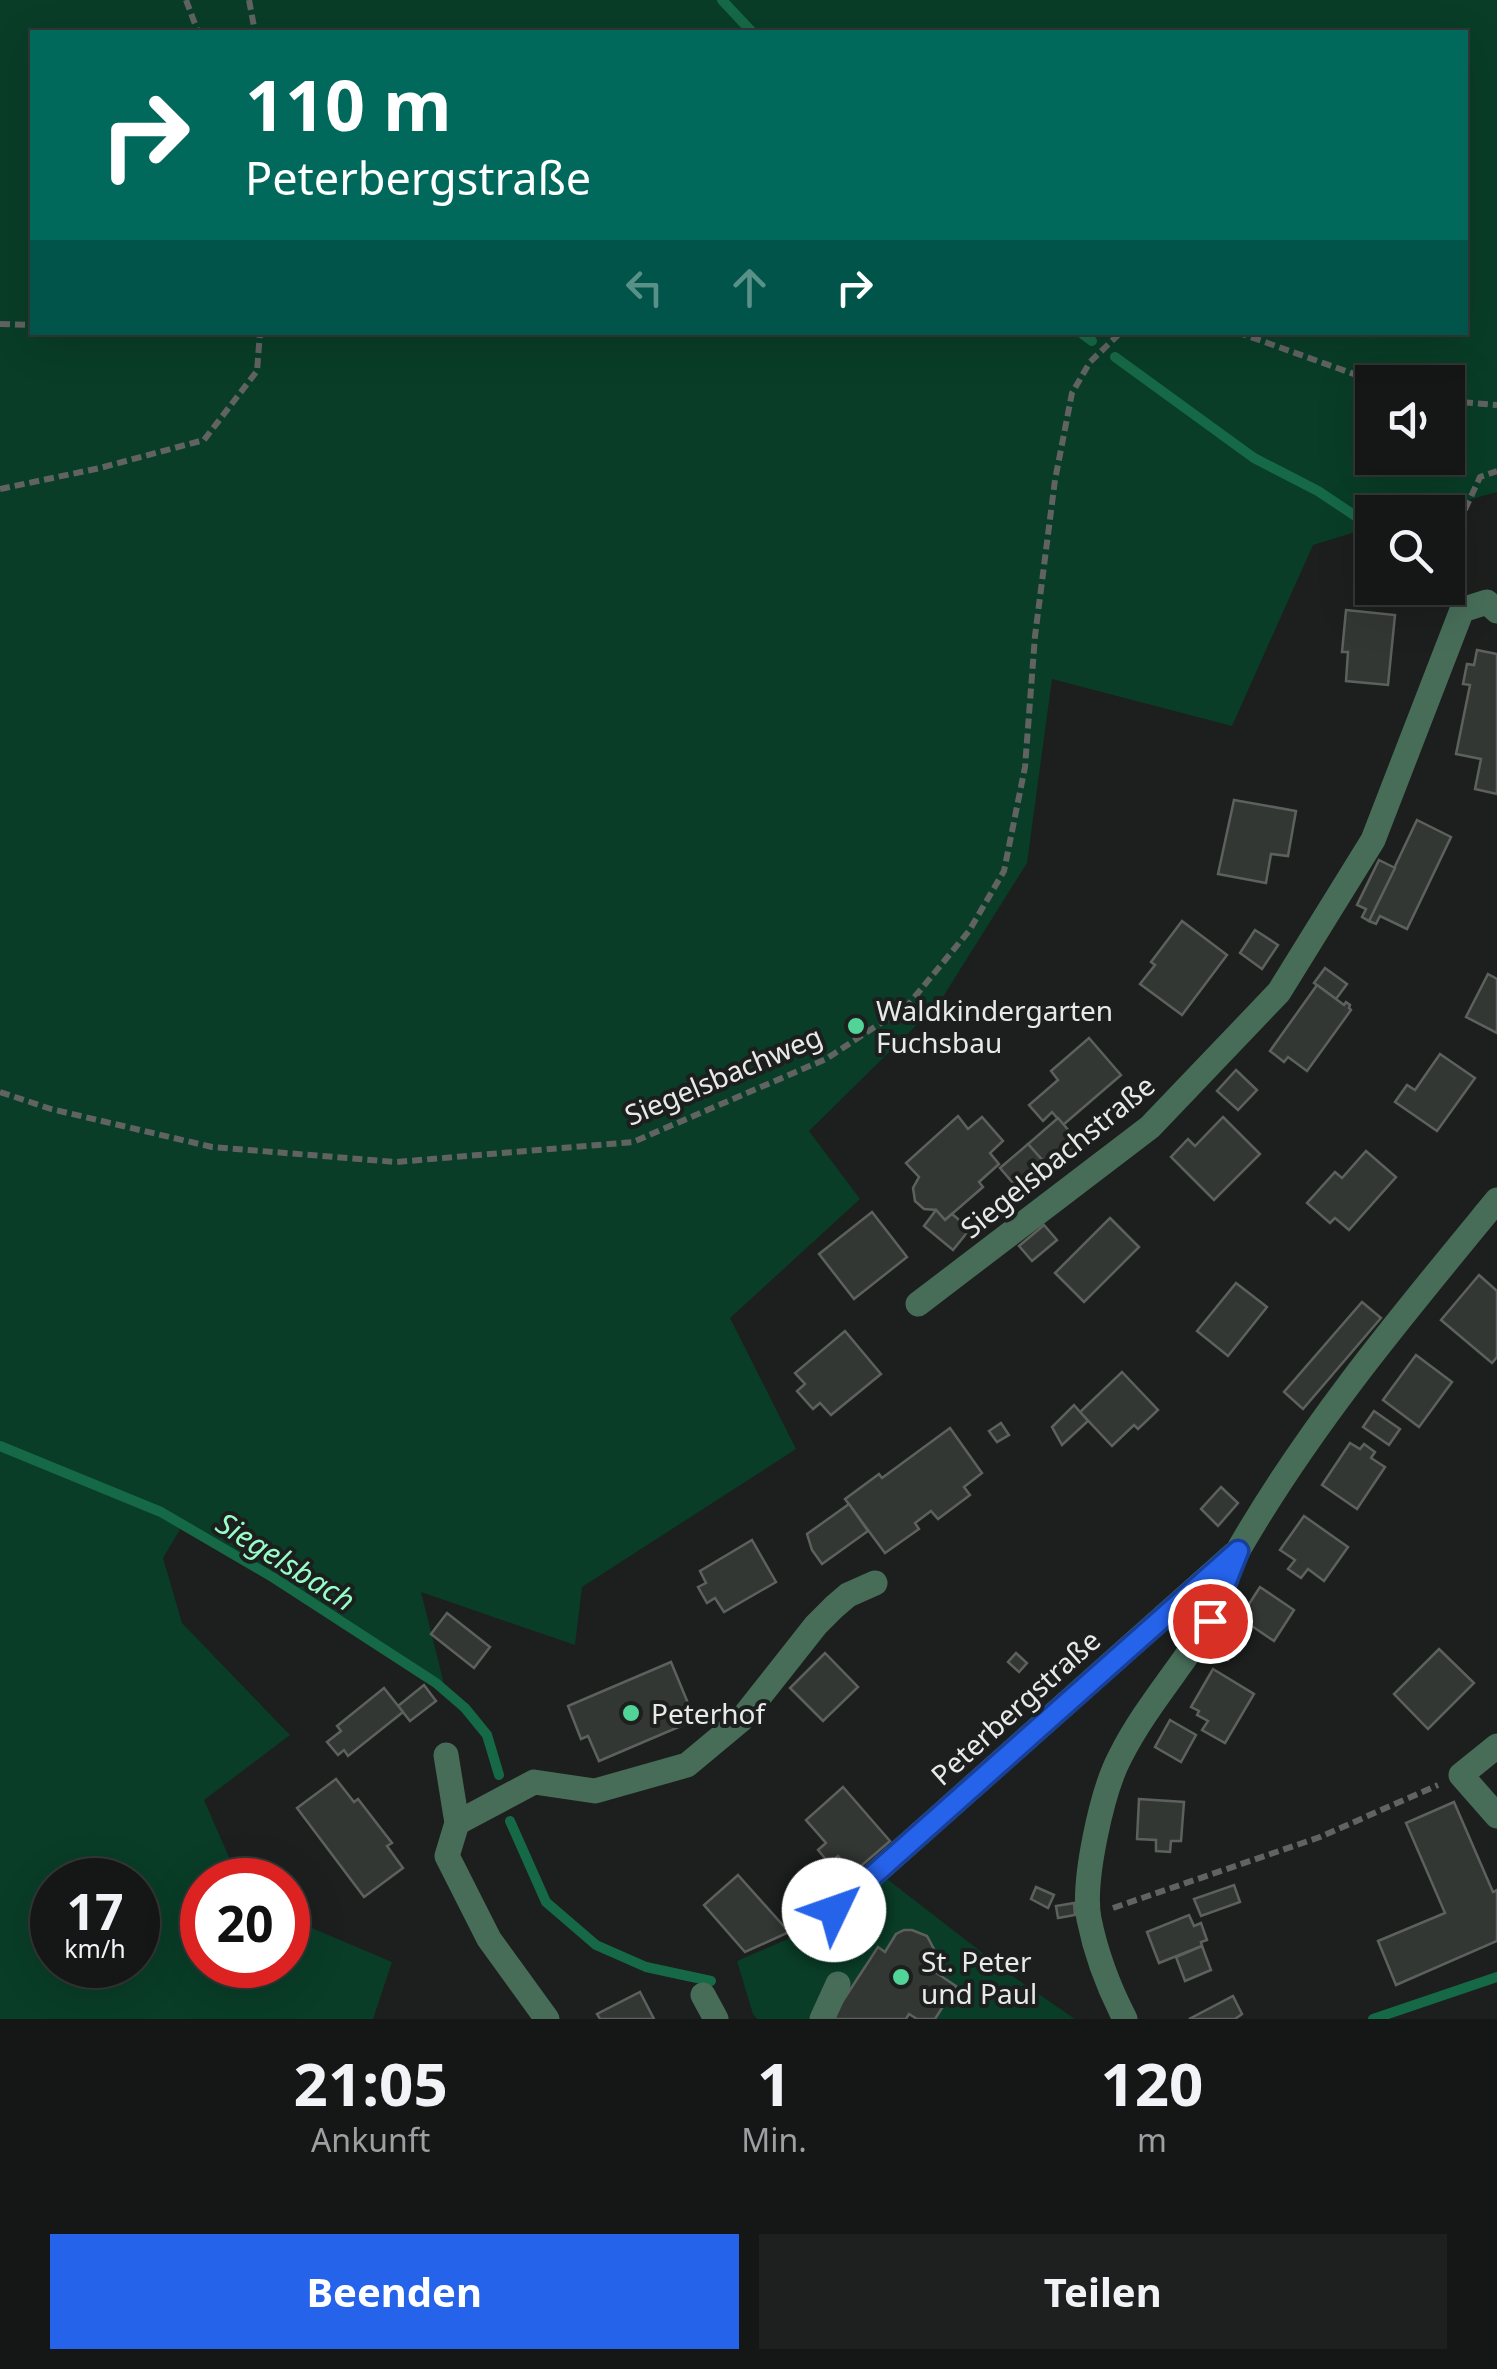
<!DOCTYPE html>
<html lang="de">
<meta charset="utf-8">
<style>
body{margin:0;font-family:"Noto Sans",sans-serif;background:#1e201f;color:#f1f3f6;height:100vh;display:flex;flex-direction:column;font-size:38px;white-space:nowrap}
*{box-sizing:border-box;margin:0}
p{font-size:32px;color:#9d9fa1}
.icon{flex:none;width:55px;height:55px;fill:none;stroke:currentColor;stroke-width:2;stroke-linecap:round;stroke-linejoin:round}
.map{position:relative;height:2019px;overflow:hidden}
.drawer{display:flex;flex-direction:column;background:#151716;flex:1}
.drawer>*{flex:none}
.guide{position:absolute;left:30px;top:30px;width:1438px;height:305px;border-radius:0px;box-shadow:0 10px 40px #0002,0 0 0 2px #343635;background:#00695c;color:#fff;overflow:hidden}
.tools{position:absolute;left:1355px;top:365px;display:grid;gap:20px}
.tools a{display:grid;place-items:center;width:110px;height:110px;border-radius:0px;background:#151716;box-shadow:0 10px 40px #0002,0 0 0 2px #343635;font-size:50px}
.speed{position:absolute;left:30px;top:1858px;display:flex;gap:20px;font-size:50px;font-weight:700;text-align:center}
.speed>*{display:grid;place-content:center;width:130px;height:130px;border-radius:50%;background:#151716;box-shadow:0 10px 40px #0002,0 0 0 2px #343635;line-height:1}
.speed small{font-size:25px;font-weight:400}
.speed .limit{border:15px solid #d22;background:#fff;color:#111}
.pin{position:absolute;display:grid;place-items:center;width:85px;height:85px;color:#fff;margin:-42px;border:5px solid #fff;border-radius:50%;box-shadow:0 2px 10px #0007}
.me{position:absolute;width:110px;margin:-55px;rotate:48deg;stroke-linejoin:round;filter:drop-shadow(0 0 8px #0008)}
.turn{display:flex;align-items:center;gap:35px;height:210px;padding:0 50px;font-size:45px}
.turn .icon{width:130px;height:130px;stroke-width:2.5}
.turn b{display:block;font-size:70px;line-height:85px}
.lanes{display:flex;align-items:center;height:95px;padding:0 50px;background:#0003;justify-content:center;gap:50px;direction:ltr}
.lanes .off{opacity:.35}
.eta{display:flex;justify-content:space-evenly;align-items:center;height:170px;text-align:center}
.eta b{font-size:60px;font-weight:700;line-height:70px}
.primary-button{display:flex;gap:20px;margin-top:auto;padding:20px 50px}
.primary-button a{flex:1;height:115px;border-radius:0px;background:#2563eb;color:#fff;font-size:40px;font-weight:700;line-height:115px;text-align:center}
.primary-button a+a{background:#1e201f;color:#f1f3f6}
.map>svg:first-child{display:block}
</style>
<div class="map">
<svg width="1497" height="2019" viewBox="0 0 1497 2019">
<rect width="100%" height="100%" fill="#1c1f1d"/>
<g fill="#093d27" fill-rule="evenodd">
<path d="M0 0H1497V492L1425 512H1372V527L1313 545 1232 726 1052 679 1027 863 939 1003 809 1131 860 1199 730 1318 796 1449 582 1587 575 1645 421 1592 446 1692 182 1526 163 1558 182 1623 290 1735 204 1800 239 1880H202V1965H288V1918L392 1962 373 2019H0ZM32 32H1465V332H32ZM1372 382H1448V458H1372ZM52 1880H138V1965H52Z"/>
<path d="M887 1879 1011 1975 1075 2019H935L956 1986 929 1968 935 1959C934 1936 918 1924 896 1934L885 1952 878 1948 831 2019H757L753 2014 737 1961 827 1922Z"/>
</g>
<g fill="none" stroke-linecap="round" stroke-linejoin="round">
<g stroke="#166946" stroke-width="10">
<polyline points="722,0 752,32"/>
<polyline points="1080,332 1092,341"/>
<polyline points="1115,357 1254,458 1318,491 1372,527"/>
<polyline points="0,1446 161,1512 274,1578 436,1683 465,1708 487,1735 499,1775"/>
<polyline points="510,1821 546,1902 596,1945 646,1967 711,1981"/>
<polyline points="1373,2019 1497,1977"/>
</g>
</g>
<g fill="#333734" stroke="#5d615e" stroke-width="2.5">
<polygon points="1385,588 1426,588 1427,590 1388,599"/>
<polygon points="1346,610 1395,615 1388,685 1346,681 1348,652 1342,652"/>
<polygon points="1477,650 1497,654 1497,794 1475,789 1481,759 1456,754 1470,685 1463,684 1467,664 1474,665"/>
<polygon points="1234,800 1296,811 1288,856 1271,854 1266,883 1218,874"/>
<polygon points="1417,820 1451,837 1407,929 1380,916 1376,924 1369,921"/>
<polygon points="1379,860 1395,868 1369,921 1362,917 1366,909 1357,905"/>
<polygon points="1182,921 1227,955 1182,1015 1140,984 1155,965 1151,962"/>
<polygon points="1255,930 1278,945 1262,969 1240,953"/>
<polygon points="1325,968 1347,984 1336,999 1314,983"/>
<polygon points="1488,974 1497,979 1497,1033 1466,1017"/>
<polygon points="1317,985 1344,1005 1346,1002 1350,1005 1349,1008 1351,1010 1307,1071 1288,1057 1284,1062 1270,1051"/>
<polygon points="1089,1038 1121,1075 1063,1125 1052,1112 1043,1121 1029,1105 1058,1080 1051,1071"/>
<polygon points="1440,1054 1475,1078 1437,1131 1395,1102 1407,1085 1415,1090"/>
<polygon points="1236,1070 1257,1090 1238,1110 1217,1091"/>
<polygon points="958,1116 968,1129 982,1117 1003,1141 990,1153 999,1164 979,1182 983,1187 945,1220 936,1210 924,1209 915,1201 913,1188 919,1177 906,1163"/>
<polygon points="1223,1117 1260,1154 1214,1200 1171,1157 1188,1139 1195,1146"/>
<polygon points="1058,1118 1082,1146 1052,1171 1028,1144"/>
<polygon points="1028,1144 1052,1171 1024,1196 1000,1168"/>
<polygon points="1366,1151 1396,1177 1349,1230 1335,1218 1330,1223 1307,1203 1335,1172 1342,1178"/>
<polygon points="936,1210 945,1220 952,1214 970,1229 953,1250 924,1226"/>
<polygon points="872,1212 907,1257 854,1299 819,1254"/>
<polygon points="1110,1218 1139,1247 1084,1302 1055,1273"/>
<polygon points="1044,1225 1057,1240 1032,1261 1019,1246"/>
<polygon points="1479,1275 1497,1291 1497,1357 1492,1363 1441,1320"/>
<polygon points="1236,1283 1267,1307 1228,1356 1197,1331"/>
<polygon points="1362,1302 1381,1318 1303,1409 1284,1392"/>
<polygon points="845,1331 881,1374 831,1415 820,1403 813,1409 797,1391 805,1384 795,1373"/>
<polygon points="1416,1355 1452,1382 1419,1427 1383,1400"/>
<polygon points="1122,1372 1158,1410 1138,1429 1134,1425 1112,1446 1080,1412"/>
<polygon points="1074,1405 1088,1421 1062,1445 1052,1427"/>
<polygon points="1374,1411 1400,1429 1389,1445 1363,1427"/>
<polygon points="1001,1423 1009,1435 997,1442 989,1431"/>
<polygon points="950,1428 982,1473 964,1487 970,1495 938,1519 931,1511 915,1523 919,1529 885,1553 845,1499 879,1474 882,1478"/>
<polygon points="1350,1443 1360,1449 1364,1444 1375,1452 1371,1458 1385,1467 1357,1509 1322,1485"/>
<polygon points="1221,1487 1238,1503 1218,1526 1201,1509"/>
<polygon points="849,1504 868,1531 822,1564 812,1550 807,1534"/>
<polygon points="1304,1516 1348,1547 1324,1581 1308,1569 1301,1578 1288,1569 1295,1560 1280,1550"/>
<polygon points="752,1540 776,1582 724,1612 715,1598 707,1603 698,1587 706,1583 700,1571"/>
<polygon points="1260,1587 1294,1610 1274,1641 1240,1618"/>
<polygon points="447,1613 490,1647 474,1668 431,1634"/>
<polygon points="1216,1638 1235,1649 1228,1660 1210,1649"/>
<polygon points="1439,1649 1474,1683 1428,1729 1394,1694"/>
<polygon points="825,1653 858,1687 823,1721 790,1688"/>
<polygon points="1016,1653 1027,1663 1019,1672 1008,1662"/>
<polygon points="671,1662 695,1720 599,1761 588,1736 581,1739 568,1706"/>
<polygon points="1213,1669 1254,1694 1225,1743 1202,1730 1208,1721 1197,1715 1199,1711 1191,1707"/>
<polygon points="424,1685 436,1701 410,1721 398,1706"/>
<polygon points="384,1688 403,1712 348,1756 344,1750 338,1755 327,1742 341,1731 337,1726"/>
<polygon points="1170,1720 1196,1735 1181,1762 1155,1747"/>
<polygon points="336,1779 354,1802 358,1799 392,1843 387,1846 403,1868 364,1897 297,1808"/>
<polygon points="843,1787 890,1841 853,1873 838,1856 829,1863 818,1850 826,1843 806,1820"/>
<polygon points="1139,1799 1184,1802 1181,1841 1171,1841 1170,1852 1156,1851 1156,1840 1137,1839"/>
<polygon points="1454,1802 1493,1892 1497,1890 1497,1941 1396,1985 1378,1941 1445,1913 1406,1823"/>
<polygon points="738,1875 789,1932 745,1952 704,1905"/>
<polygon points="1234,1885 1240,1902 1201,1916 1194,1899"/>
<polygon points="1036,1887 1054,1895 1048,1908 1031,1899"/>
<polygon points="1074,1903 1075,1915 1058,1918 1056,1906"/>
<polygon points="1189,1915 1194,1926 1201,1923 1207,1940 1201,1942 1202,1946 1159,1963 1147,1932"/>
<polygon points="904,1930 912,1930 927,1936 935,1951 935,1959 929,1968 956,1986 935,2019 917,2019 909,2014 906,2019 831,2019 878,1947 885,1952 896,1934"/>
<polygon points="1202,1946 1211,1970 1185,1981 1176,1957"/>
<polygon points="640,1992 654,2019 600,2019 597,2014"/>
<polygon points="1233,1996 1242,2014 1235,2019 1189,2019"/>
</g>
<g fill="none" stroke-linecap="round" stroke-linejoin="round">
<g stroke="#606361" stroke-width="6" stroke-dasharray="10 5" stroke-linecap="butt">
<polyline points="186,0 198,32"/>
<polyline points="249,0 255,32"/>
<polyline points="0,324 32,325"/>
<polyline points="1237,332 1376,382"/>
<polyline points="1448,401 1497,405"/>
<polyline points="0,489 100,468 204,440 257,371 260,332"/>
<polyline points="1462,584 1462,516 1480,477 1497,471"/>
<polyline points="0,1092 51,1109 212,1147 396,1162 633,1142 826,1059 908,1005 969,931 1004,871 1025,767 1035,636 1055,480 1072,393 1090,362 1119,334 1125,332"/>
<polyline points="1113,1908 1320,1837 1438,1785"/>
</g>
<g stroke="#476d59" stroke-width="25">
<polyline points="918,1304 1150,1127 1279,992 1373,840 1462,610 1487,602 1497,611"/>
<polyline points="1497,1746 1461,1775 1497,1816"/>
<polyline points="446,1755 457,1823 447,1856 489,1939 547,2019"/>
<polyline points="457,1823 534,1782 595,1791 687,1765 741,1720 816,1625 834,1607 848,1595 875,1583"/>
<polyline points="834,1910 1234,1554"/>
<polyline points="703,1995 716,2019"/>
<polyline points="822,2019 838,1984"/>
<path d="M1125 2019C1109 1988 1096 1954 1089 1919 1082 1882 1102 1791 1120 1757 1144 1709 1180 1669 1208 1624 1223 1601 1226 1571 1240 1547 1313 1421 1405 1312 1497 1200"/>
</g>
</g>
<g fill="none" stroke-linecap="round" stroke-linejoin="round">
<g stroke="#184099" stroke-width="25">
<polyline id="route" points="834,1910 1238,1551 1210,1621"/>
</g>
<use href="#route" stroke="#2563eb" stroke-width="18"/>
</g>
<g fill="#52d397" stroke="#1c1f1d" stroke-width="4">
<circle cx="856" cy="1026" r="10"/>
<circle cx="631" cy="1713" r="10"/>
<circle cx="901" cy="1977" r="10"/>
</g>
<g text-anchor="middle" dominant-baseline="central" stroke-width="8" stroke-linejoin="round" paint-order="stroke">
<g font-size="28" fill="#e7eae8" stroke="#1c1f1d" text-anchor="start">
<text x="876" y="1010">Waldkindergarten<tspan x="876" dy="32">Fuchsbau</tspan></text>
<text x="651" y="1713">Peterhof</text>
<text x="921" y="1961">St. Peter<tspan x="921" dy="32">und Paul</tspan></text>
</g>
<g font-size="28" fill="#e7eae8" stroke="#1c1f1d">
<text transform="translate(723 1075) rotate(-23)">Siegelsbachweg</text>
<text transform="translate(1057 1156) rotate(-39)">Siegelsbachstraße</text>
<text transform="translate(1015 1707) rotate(-42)">Peterbergstraße</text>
</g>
<g font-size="30" font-style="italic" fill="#98fdc8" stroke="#1c1f1d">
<text transform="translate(286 1561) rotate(32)">Siegelsbach</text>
</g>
</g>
</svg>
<div class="tools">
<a><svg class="icon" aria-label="sound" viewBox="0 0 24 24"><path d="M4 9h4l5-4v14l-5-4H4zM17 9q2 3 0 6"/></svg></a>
<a><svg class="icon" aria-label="search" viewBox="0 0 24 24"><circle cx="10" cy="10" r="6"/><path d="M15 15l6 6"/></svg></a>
</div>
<div class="speed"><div>17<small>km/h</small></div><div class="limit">20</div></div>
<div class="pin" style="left:1210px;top:1621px;background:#d93025"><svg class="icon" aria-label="arrive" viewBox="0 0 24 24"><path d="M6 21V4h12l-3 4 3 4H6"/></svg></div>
<svg class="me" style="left:834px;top:1910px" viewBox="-20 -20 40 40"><circle r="19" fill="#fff"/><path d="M0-13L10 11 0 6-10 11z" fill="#2563eb"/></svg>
<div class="guide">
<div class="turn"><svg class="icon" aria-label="right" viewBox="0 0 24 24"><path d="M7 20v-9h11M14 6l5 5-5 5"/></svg><div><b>110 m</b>Peterbergstraße</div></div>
<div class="lanes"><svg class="icon off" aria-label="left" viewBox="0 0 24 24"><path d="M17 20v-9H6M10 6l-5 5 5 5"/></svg><svg class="icon off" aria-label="ahead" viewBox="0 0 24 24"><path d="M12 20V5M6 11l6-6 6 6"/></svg><svg class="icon" aria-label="right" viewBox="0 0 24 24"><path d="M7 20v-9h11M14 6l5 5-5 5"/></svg></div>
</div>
</div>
<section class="drawer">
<div class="eta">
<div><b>21:05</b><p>Ankunft</p></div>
<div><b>1</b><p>Min.</p></div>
<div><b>120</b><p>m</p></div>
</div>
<div class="primary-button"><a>Beenden</a><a>Teilen</a></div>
</section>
